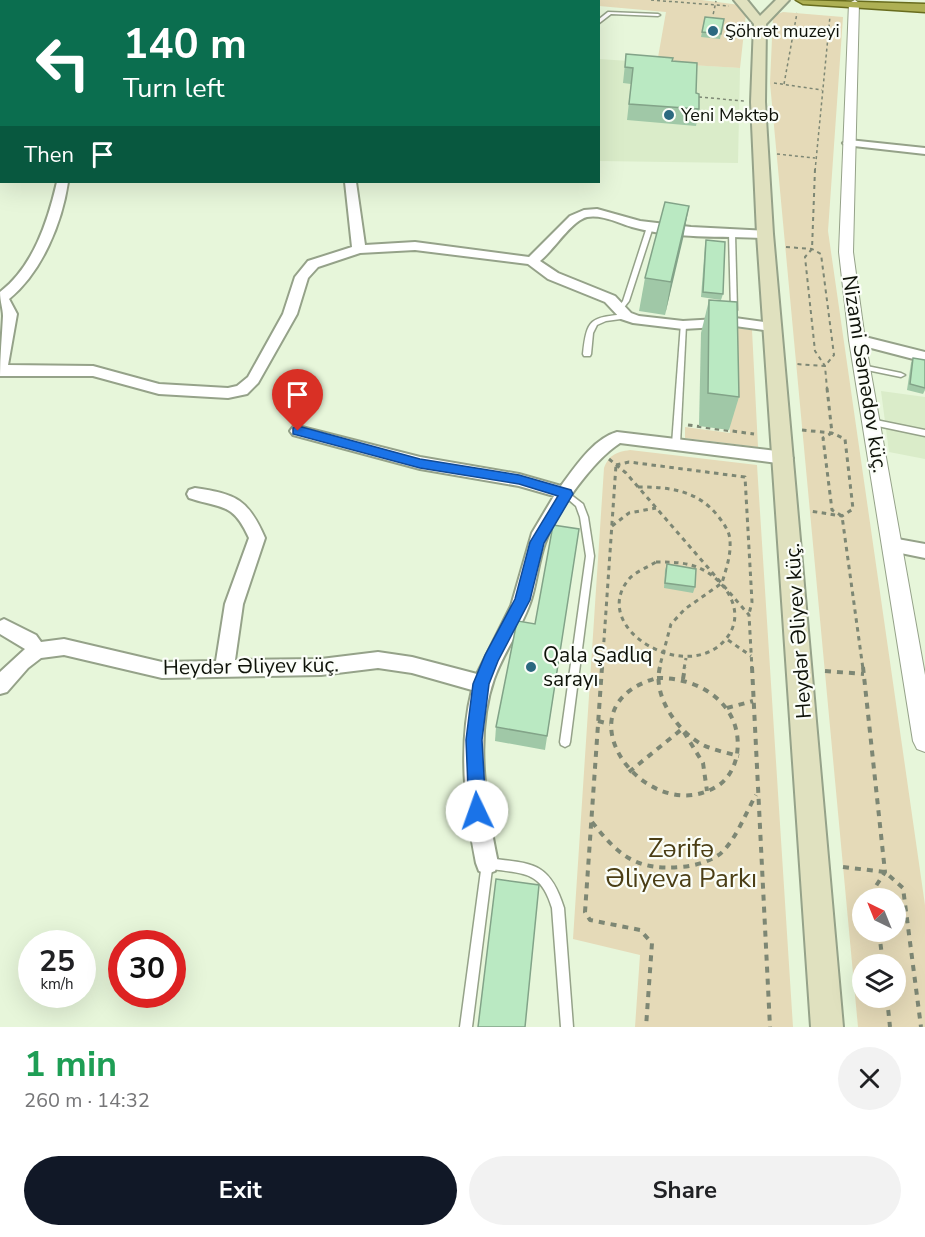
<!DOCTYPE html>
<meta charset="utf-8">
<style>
body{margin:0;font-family:"Nunito Sans",sans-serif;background:#f2f2f2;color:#202124;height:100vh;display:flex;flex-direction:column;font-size:22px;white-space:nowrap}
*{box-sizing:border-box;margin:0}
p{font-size:20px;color:#757577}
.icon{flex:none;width:33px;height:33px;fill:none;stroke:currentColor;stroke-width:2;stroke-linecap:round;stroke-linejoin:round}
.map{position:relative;height:1027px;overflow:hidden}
.panel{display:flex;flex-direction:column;background:#fff;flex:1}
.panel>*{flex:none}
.banner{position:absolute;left:0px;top:0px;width:600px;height:183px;box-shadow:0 6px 24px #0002;background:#0b6e4f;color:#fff;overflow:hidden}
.needle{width:39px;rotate:317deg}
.controls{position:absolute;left:852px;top:888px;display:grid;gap:12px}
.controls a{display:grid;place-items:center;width:54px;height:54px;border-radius:50%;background:#fff;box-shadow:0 6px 24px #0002;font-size:30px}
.speed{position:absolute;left:18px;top:930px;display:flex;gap:12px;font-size:30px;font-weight:700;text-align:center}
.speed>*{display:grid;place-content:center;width:78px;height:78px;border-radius:50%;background:#fff;box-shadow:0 6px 24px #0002;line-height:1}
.speed small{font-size:15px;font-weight:400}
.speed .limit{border:9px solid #d22;background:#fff;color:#111}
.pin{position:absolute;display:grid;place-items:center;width:51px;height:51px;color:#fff;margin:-62px -26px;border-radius:50% 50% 50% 0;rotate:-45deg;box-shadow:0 0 6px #0007}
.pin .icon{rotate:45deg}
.me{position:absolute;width:66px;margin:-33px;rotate:357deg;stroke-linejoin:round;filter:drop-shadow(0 0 4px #0008)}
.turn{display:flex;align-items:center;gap:21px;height:126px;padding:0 24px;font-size:27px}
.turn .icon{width:78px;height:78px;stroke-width:2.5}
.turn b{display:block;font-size:42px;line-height:51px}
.then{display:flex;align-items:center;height:57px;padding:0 24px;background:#0003;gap:12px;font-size:22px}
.round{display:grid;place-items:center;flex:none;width:63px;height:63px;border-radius:32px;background:#f2f2f2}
.overview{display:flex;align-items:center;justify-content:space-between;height:102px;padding:0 24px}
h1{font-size:36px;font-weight:700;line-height:45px;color:#1e9e55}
.cta{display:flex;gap:12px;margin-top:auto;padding:12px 24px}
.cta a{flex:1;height:69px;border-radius:36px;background:#111827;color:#fff;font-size:24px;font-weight:700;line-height:69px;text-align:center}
.cta a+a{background:#f2f2f2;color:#202124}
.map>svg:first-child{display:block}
</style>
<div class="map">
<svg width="925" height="1027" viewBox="0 0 925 1027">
<rect width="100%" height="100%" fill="#e7f6da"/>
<g fill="#daecc9">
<polygon points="598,59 740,68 738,163 599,161"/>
<polygon points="881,391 925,397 925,459 889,452"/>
</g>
<g fill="#e5dab8" fill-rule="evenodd">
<polygon points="547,0 702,0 740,5 746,14 740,68 657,63 666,12 599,6 598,2"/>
<path d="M783 12 843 17 828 231 925 905V1027H858L770 83 773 16ZM862 898H896V932H862ZM862 964H896V998H862Z"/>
<polygon points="729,327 752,330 758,447 685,438 685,427 730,433"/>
<path d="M630 450 757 465 793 1027H635L640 955 573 939 604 468C609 455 616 452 630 450Z"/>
</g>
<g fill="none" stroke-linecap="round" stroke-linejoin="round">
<g stroke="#95a289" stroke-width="3">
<g id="service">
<polygon points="608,12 658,14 660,15 658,16 611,14 598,24 598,20"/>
<polygon points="650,225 653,227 629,301 622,310 618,310 617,309 623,301 647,227"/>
<polygon points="732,232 735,234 737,310 734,312 731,310 729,234"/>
<path d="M626 314H628V318L606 321 597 325 593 333 591 354 590 356H584L583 354C587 317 591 318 626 314Z"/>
<polygon points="681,323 683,323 686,325 680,444 676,447 672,444"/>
<polygon points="859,365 862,365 901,373 905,375 901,377 862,369 859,369 858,367"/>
<polygon points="871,419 925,430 925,436 868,424 867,422 868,420"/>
<polygon points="566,491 583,504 588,517 594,556 570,742 569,745 565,747 561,745 560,742 586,556 580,517 576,506 562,494"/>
<path d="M487 858C531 864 549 860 564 908L573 1027H561L552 908C541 871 525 874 492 869L472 1027H460L482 863 483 859Z"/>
</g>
</g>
<g stroke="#95a289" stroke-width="4">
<g id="minor">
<polygon points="124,0 132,0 123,2"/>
<polygon points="367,0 398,0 399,2 368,2"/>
<polygon points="527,0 535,0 526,2"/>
<rect x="0" y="16" width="2" height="6"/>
<rect x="0" y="90" width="2" height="7"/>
<polygon points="849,140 925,148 925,154 845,145 843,143"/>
<path d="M57 182H68C62 223 42 272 9 299L17 314 8 365 93 366 159 384 228 388 237 386 248 377 283 314 295 277 308 261 352 247 345 182H356L365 245 415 242 529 257 570 216 584 210 597 209 640 221 691 227 769 231 771 234 765 238C722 236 674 239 632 227 619 223 601 214 587 217 571 221 554 250 540 261L558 273 615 296 631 313 639 316 683 321 735 318 772 323 779 327 772 331 735 326 683 329 633 323 621 319 605 302 548 279 528 264 415 250 360 253 318 267 308 278 297 314 258 383 247 394 228 398 159 394 93 376H0C0 356 2 336 3 316 3 309 0 301 0 292 33 267 48 221 57 182Z"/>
<polygon points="857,335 925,352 925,362 852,343 850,340"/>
<path d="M298 426 420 457 519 474 561 486C575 467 593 439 617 432L785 452 793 458 785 464 620 443C593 460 555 513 545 543 538 562 537 582 531 600 522 628 504 651 494 679 474 736 486 805 498 863L495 871 487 874 479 871 476 863C465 807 458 746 472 690L412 673 378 668 321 675 162 678 64 655 41 658 28 668 7 692 0 694V672L25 649 0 634V621L4 619 36 635 41 642 64 639 162 662 216 661 225 604 249 538C233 502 222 509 189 498L187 494 189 490 195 488C236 494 248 499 265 538L243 604 235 660 321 659 378 652 412 657 477 674 511 606 532 533 554 496 519 486 420 469 293 435 290 431 293 427Z"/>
<polygon points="892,538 925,544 925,558 886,550 884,545 886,540"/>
</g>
</g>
<g stroke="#95a289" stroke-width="2">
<polygon id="tertiary" points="855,0 859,3 853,252 865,340 925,675 925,752 917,749 913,741 849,340 839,252 849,3"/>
</g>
<g stroke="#95a289" stroke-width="4">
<polygon id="secondary" points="734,0 747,0 760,16 776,0 789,0 766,24 765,102 773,234 843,1027 811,1027 757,234 751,102 754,24"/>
</g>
<g stroke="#686c1e" stroke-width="3">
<polygon id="trunk" points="796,0 925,4 925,12 803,4"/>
</g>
<g stroke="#7d8774" stroke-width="1.5" stroke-dasharray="3 3" stroke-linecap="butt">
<polyline points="651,0 729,6"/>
<polyline points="712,20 716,1"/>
<polygon points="804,30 814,30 820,34 813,37 803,34"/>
<polyline points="774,83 822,90"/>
<polyline points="784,84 797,13"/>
<polyline points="699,97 744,101"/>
<polyline points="777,154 815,158"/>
<polyline points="815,171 830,16"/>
</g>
<g stroke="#7d8774" stroke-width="2" stroke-dasharray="4 4" stroke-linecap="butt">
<polyline points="815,169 812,249 805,257 815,351 825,366 827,389"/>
<polyline points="786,247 812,249 821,254 834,355 825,366 796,364"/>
</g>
<g stroke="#7d8774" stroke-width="3" stroke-dasharray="4.5 4.5" stroke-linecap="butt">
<polyline points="827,388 832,433 823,438 832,510 842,516 863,669"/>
<polyline points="688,425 754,434"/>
<polyline points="802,430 832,433 845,439 853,509 842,516 810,511"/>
<polyline points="609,459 626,473 749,615 752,669"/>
<polyline points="616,465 629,462 745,477 752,602 749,614"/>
<path d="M638 487C670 487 697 490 718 516 724 524 730 532 730 541 731 556 726 569 722 583L685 609 671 624 659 669"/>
<polyline points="612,526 629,513 656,508"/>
<path d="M656 562C670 562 684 562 697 567 725 578 749 613 725 640 686 685 588 628 629 579 635 572 648 567 656 562Z"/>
<polyline points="728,640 751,656"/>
<polyline points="602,669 616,465"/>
<polyline points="684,669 686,658"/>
</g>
<g stroke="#7d8774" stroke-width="4" stroke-dasharray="6 6" stroke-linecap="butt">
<polyline points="602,667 585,912 590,920 640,930 652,943 646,1027"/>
<path d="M660 667C652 696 678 732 703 745 713 750 728 753 739 756"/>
<polyline points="752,667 770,1027"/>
<polyline points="863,667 885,872 874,889 875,898"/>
<polyline points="825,671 864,674"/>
<path d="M657 678C701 677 744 706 737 754 735 766 729 778 719 785 649 832 553 707 657 678Z"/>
<polyline points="683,679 685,667"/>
<polyline points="727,708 753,701"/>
<polyline points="598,721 610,724"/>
<polyline points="629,772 682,729 703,763 707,791"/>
<path d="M592 822C618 855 636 871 681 867 694 866 709 862 720 854 736 840 745 814 756 795"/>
<polyline points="843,867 885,872 903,888 921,1027"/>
<polyline points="879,932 883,964"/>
<polyline points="887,998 890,1027"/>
</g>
<use href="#service" fill="#fff" fill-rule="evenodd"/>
<use href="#minor" fill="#fff" fill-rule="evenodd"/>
<use href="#tertiary" fill="#fff" fill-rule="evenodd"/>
<use href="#secondary" fill="#e0e1bf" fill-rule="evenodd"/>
<use href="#trunk" fill="#aeb054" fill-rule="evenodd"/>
</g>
<g fill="#a0c8a7">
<polygon points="705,17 724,19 720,39 701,37"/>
<polygon points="626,54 672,61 696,93 699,109 696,126 627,120 631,84 623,83"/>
<polygon points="689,206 665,315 639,311 645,278"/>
<polygon points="706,240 723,294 721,300 701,297 705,245"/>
<polygon points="709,300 739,397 729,430 699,426 701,333"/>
<polygon points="913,358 925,360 925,390 923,394 907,390 911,363"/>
<polygon points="579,529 545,750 495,741 496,727 535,624"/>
<polygon points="667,564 695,587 693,593 664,588 665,570"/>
</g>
<polygon fill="#82a388" points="689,206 683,239 665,315 671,282"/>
<g fill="#bae9c2" stroke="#82a388" stroke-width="1.5">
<polygon points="541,0 555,0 554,2 540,2"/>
<polygon points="705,17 724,19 721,34 702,32"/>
<polygon points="626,54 673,58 672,61 697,63 696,93 699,94 699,109 629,104 633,68 625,67"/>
<polygon points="665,202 689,206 671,282 645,278"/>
<polygon points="706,240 725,242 723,294 703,292"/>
<polygon points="709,300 737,302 739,397 708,393"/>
<polygon points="913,358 925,360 925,388 910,384"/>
<polygon points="553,525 579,529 547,736 496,727 516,626 518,621 535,624"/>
<polygon points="667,564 696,569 695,587 665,583"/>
<polygon points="496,879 539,885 525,1027 478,1027"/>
</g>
<polygon fill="#1a73e8" stroke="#114b97" stroke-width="1.5" points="298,426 420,459 519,475 571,490 573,494 544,543 530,600 498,661 489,684 482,740 486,811 483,817 477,820 471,817 469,811 466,740 473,684 485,655 515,599 530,542 558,496 519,484 420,468 293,434 293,428"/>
<g fill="#2c6980" stroke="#fbfef8" stroke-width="2">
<circle cx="713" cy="31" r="6"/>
<circle cx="669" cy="115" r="6"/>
<circle cx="531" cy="667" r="6"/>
</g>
<g text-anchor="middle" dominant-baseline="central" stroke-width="4.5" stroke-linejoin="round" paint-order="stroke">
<g font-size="18" fill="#0e1209" stroke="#fbfef8" text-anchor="start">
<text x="725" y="31">Şöhrət muzeyi</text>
<text x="681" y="115">Yeni Məktəb</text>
</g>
<g font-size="21" fill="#0e1209" stroke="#fbfef8">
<text transform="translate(865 374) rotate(81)">Nizami Səmədov küç.</text>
<text transform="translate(798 631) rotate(-94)">Heydər Əliyev küç.</text>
<text transform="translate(251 666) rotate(-1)">Heydər Əliyev küç.</text>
</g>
<g font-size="21" fill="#0e1209" stroke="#fbfef8" text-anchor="start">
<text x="543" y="655">Qala Şadlıq<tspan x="543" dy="24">sarayı</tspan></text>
</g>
<g font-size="26" fill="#4b3e15" stroke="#fbfef8">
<text x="681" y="848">Zərifə<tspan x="681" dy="30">Əliyeva Parkı</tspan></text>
</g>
</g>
</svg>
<div class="controls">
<a><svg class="needle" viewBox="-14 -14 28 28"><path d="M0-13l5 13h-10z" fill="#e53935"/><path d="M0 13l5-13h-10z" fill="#757577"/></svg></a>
<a><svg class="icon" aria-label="layers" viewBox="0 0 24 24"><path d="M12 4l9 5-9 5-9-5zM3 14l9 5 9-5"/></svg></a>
</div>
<div class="speed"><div>25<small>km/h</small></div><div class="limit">30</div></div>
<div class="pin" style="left:298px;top:431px;background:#d93025"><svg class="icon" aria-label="arrive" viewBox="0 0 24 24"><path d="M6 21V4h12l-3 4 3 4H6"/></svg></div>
<svg class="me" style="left:477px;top:811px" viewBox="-20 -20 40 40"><circle r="19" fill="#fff"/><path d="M0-13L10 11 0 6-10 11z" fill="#1a73e8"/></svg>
<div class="banner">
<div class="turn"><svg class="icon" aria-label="left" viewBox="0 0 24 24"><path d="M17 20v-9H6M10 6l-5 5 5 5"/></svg><div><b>140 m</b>Turn left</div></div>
<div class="then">Then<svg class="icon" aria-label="arrive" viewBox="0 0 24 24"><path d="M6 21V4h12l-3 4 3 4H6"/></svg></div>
</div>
</div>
<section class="panel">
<div class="overview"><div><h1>1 min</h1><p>260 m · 14:32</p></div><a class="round"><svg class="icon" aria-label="close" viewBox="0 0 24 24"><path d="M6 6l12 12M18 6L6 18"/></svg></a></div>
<div class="cta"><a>Exit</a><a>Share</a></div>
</section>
